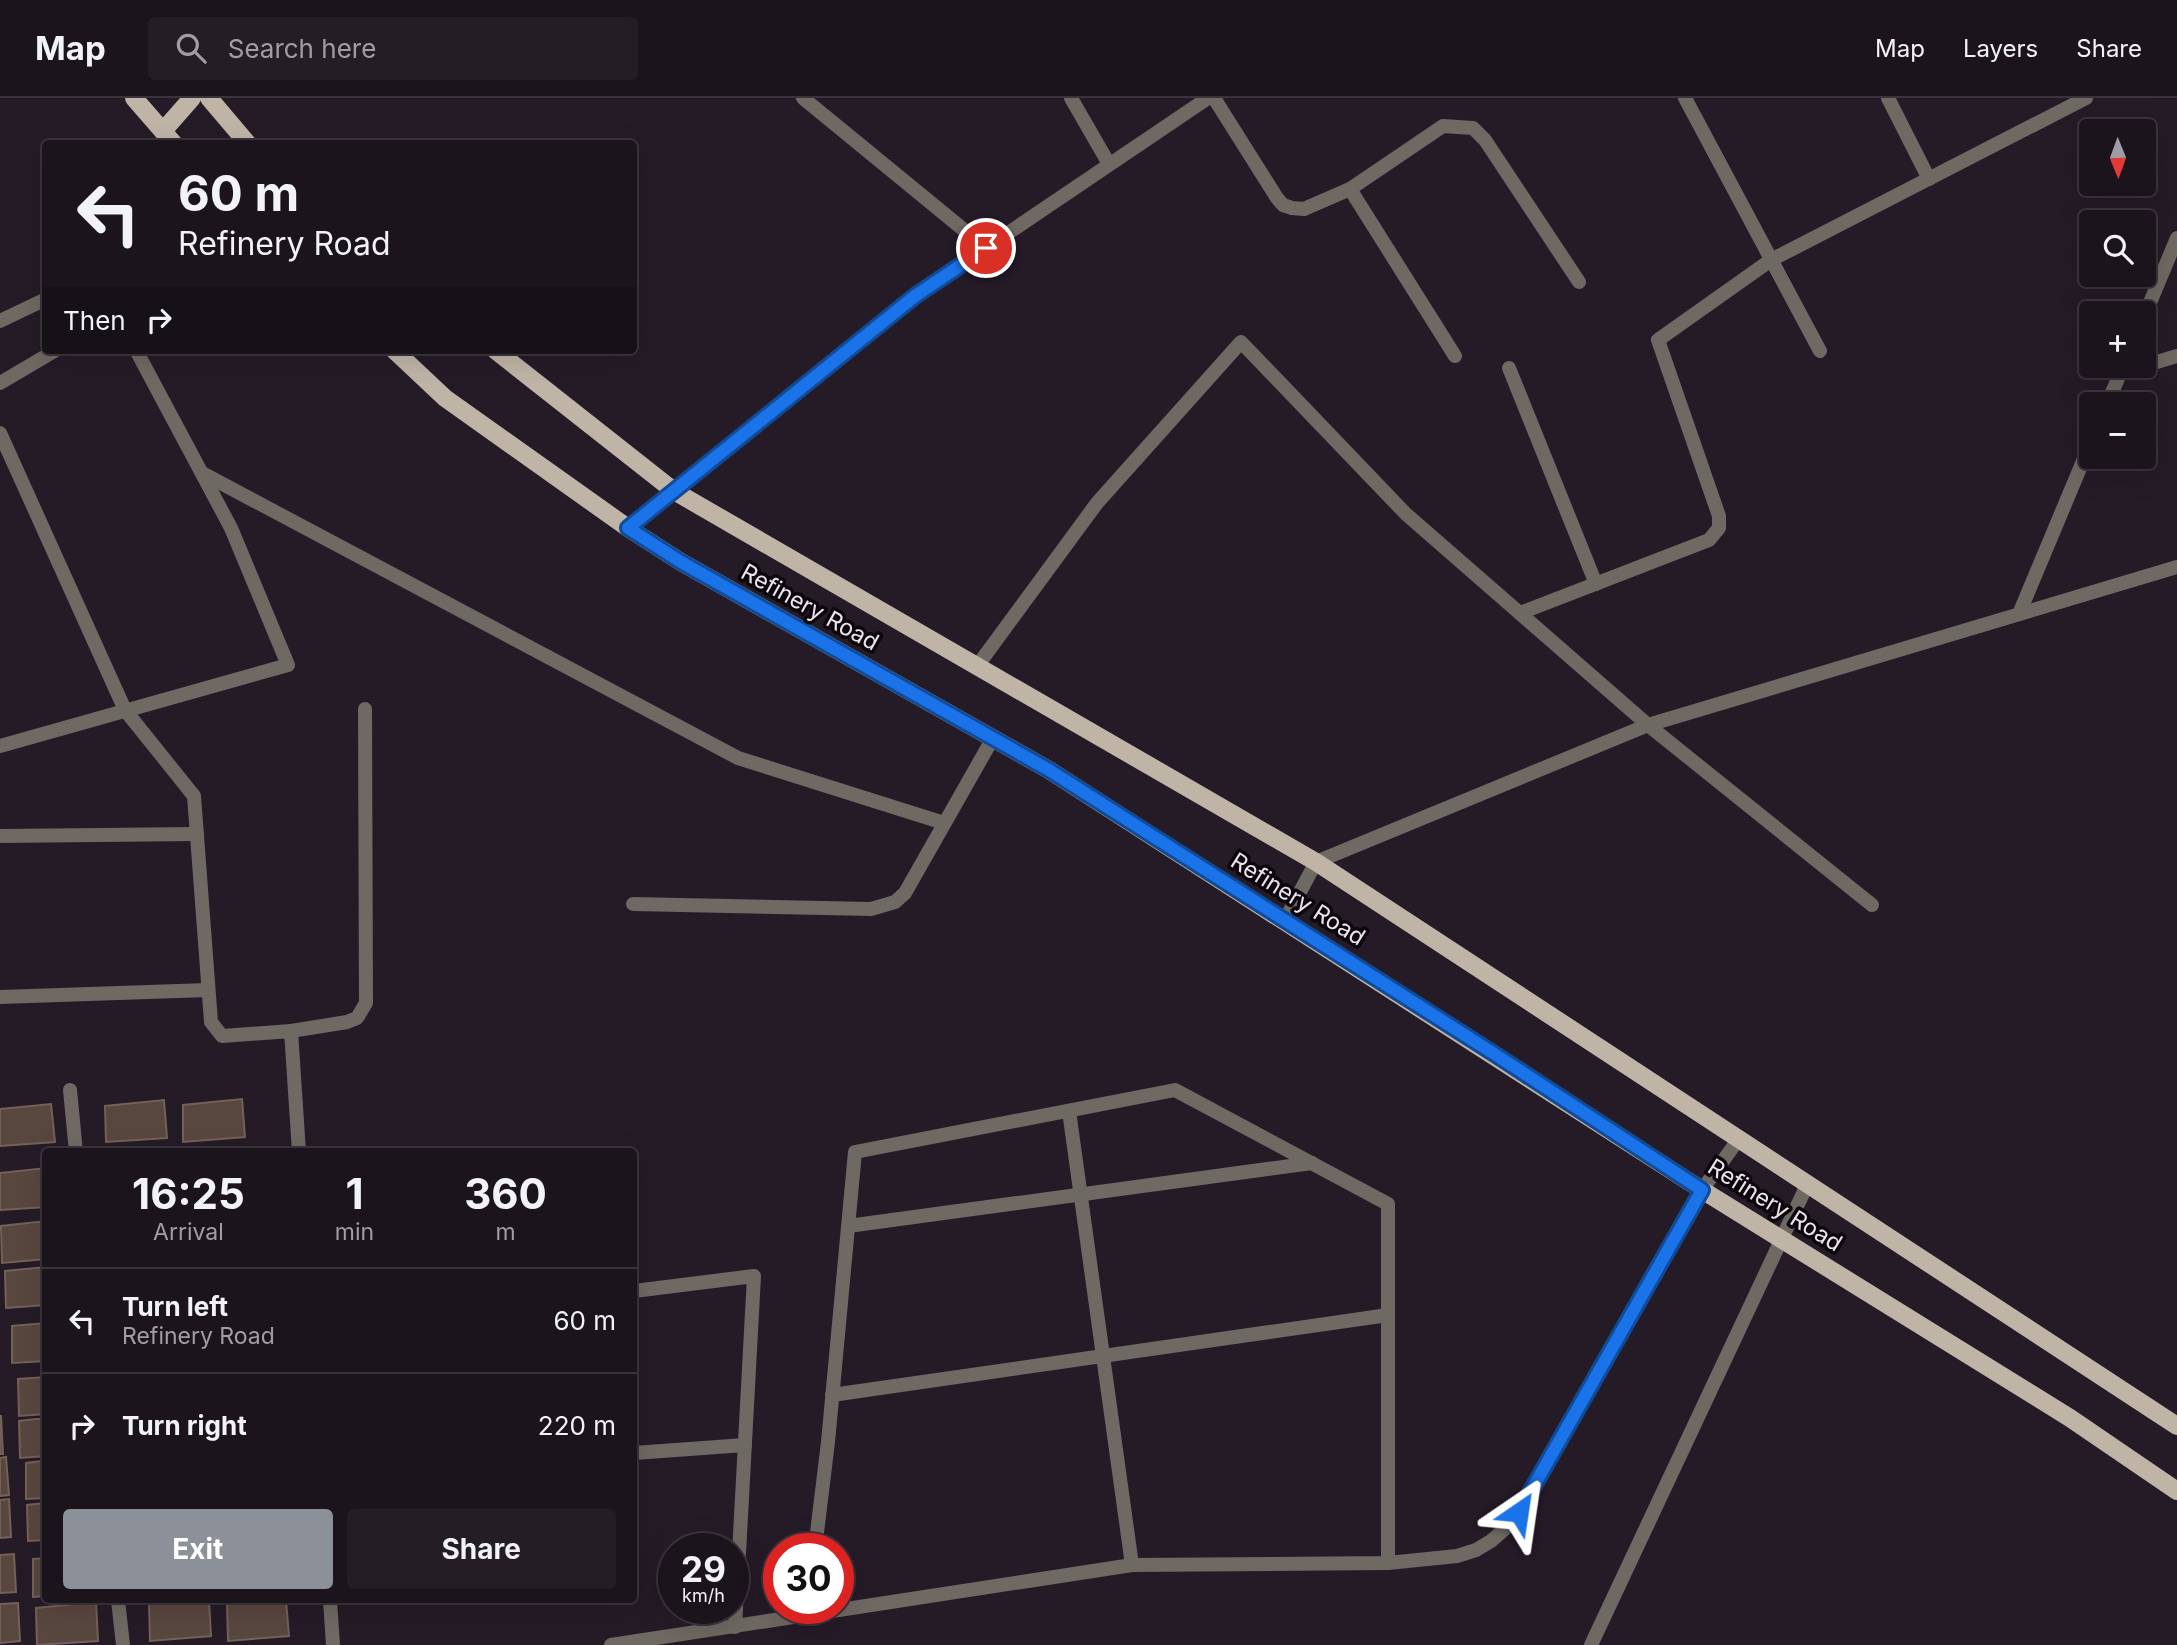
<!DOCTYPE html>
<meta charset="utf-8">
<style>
body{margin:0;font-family:Inter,sans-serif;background:#251d26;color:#f1f3f6;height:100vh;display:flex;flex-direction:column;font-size:26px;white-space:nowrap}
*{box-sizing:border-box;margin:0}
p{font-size:23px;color:#a09ea4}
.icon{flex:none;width:38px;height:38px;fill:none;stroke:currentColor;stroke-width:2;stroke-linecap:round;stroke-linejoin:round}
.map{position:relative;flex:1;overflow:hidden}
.drawer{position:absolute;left:42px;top:1050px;width:595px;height:455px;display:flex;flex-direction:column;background:#1c141d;border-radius:7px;box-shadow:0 7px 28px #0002,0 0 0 2px #3a333b}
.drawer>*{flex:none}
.hud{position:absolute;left:42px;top:42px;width:595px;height:214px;border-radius:7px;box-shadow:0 7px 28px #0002,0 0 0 2px #3a333b;background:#1c141d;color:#f1f3f6;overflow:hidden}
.needle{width:46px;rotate:179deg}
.buttons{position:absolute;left:2079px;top:21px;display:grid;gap:14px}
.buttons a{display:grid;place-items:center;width:77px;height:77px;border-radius:7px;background:#1c141d;box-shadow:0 7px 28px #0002,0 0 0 2px #3a333b;font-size:35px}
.speed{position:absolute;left:658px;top:1435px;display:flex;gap:14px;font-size:35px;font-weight:700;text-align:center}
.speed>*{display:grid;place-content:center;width:91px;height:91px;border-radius:50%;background:#1c141d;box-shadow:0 7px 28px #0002,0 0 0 2px #3a333b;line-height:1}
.speed small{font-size:18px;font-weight:400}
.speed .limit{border:10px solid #d22;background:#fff;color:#111}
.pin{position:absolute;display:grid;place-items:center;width:60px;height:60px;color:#fff;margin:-30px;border:4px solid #fff;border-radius:50%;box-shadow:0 2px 7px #0007}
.me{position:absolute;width:77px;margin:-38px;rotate:32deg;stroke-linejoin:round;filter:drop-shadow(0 0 5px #0008)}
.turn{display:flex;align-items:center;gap:24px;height:147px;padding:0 21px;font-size:32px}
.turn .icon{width:91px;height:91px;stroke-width:2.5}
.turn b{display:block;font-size:49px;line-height:60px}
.then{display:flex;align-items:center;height:66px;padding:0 21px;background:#0003;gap:14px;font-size:26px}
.eta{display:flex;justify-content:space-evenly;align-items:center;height:119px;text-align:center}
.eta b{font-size:42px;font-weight:700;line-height:49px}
.primary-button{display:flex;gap:14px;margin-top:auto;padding:14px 21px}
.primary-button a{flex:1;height:80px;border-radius:7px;background:#8c9099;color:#fff;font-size:28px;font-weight:700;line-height:80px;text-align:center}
.primary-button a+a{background:#251d26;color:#f1f3f6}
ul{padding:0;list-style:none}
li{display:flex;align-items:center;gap:21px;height:105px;padding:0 21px;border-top:2px solid #3a333b}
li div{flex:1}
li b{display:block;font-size:26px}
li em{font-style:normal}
header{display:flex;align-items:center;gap:42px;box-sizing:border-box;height:98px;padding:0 35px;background:#1c141d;border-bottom:2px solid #3a333b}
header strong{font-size:33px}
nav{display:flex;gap:38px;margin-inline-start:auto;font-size:24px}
.search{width:490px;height:63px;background:#251d26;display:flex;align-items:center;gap:18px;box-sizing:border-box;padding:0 24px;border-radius:7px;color:#a09ea4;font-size:26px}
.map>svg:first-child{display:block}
</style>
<header>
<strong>Map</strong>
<div class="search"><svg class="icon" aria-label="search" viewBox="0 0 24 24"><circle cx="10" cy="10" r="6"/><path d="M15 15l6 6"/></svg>Search here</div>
<nav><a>Map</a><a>Layers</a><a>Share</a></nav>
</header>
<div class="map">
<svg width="2177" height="1547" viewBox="0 0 2177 1547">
<rect width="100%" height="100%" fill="#251b27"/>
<g fill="#58473f" stroke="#736158" stroke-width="2">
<polygon points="242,1001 245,1039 183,1044 183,1007"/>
<polygon points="164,1002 167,1040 106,1044 105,1008"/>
<polygon points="51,1006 55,1044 0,1048 0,1011"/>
<polygon points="46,1070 46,1109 0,1112 0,1075"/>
<polygon points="46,1123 46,1161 2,1165 1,1128"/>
<polygon points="46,1169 46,1207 6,1210 5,1173"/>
<polygon points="46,1225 46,1263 12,1265 12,1228"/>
<polygon points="46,1279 46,1316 19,1318 18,1281"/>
<polygon points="1,1318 3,1356 0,1356 0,1318"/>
<polygon points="36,1321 46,1321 46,1358 20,1360 19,1323"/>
<polygon points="6,1359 9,1397 0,1398 0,1360"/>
<polygon points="42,1363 46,1363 46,1400 26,1401 26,1365"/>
<polygon points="9,1401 11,1439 0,1440 0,1402"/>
<polygon points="44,1405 46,1442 28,1443 27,1407"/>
<polygon points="14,1456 16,1494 0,1495 0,1457"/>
<polygon points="46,1460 46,1498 33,1499 33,1461"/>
<polygon points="194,1502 209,1502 211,1538 150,1543 149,1506"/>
<polygon points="269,1502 286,1502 289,1538 228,1543 227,1505"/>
<polygon points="96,1504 98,1543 37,1547 36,1510"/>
<polygon points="18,1505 20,1543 0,1545 0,1506"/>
</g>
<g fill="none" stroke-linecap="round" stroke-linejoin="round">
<polyline stroke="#6e6962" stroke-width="14" points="0,223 46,201"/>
<g stroke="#6e6962" stroke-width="14">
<polyline points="803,0 986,150"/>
<polyline points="1071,0 1109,66"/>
<polyline points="1214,0 1277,100 1283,107 1292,110 1304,111 1350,91 1443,28 1473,30 1485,42 1579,184"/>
<polyline points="1685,0 1820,253"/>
<polyline points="1888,0 1929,81"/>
<polyline points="1350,91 1455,258"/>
<polyline points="2144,219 2177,140"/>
<polyline points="1509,270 1596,486"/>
<polyline points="2120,275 2177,258"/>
<polyline points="0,285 56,252"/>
<polyline points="2107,306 2123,269"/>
<polyline points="0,335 125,612 194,698 211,924 222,938 291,933 299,1054"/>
<polyline points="202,375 738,660 944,725"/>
<polyline points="628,430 915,198 1208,0"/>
<polyline points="1520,515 1709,442 1719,430 1719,418 1658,242 1771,162 2086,0"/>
<polyline points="2019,516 2091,344"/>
<polyline points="978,567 1097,405 1241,244 1406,416 1648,627 1872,807"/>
<polyline points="0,648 288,567 231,430 136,252"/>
<polyline points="0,738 197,736"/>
<polyline points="633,806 871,811 895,804 905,795 993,640"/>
<polyline points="1285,822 1316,764 1648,627 2177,469"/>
<polyline points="0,899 208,892"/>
<polyline points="291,933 347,924 357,920 366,905 365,611"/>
<polyline points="70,992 76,1054"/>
<polyline points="1069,1013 1132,1467"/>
<polyline points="848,1128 1312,1065"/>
<polyline points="634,1193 754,1178 735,1529"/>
<polyline points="832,1297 1388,1217"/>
<polyline points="634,1355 745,1347"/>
<polyline points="815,1451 828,1344 855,1054 1175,992 1388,1106 1388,1465"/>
<polyline points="118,1502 123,1547"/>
<polyline points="330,1502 333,1547"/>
<polyline points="611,1547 1132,1467 1388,1465 1457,1458 1476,1452 1491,1443 1507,1429 1530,1397 1702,1092 1738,1042"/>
<polyline points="1591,1547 1807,1087"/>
</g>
<g stroke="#bfb4a6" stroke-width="18">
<polyline points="134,0 174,46"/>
<polyline points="209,0 248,46"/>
<polyline points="163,33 192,0"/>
<polyline points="394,252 445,300 628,430 681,464 1049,672 1702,1092 2070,1320 2177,1393"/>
<polyline points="495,252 674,393 1316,764 2177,1328"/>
</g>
</g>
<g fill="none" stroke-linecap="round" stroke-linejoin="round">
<g stroke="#114b97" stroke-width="18">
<polyline id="route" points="986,150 915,198 628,430 681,464 1049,672 1496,957 1702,1092 1519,1414"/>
</g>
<use href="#route" stroke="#1a73e8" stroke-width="12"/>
</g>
<g text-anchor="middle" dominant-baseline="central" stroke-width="7" stroke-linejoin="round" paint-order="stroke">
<g font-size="23" fill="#ece5ed" stroke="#0b070c">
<text transform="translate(810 509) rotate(29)">Refinery Road</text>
<text transform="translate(1298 801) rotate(32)">Refinery Road</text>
<text transform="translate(1775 1107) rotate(32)">Refinery Road</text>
</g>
</g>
</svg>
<div class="buttons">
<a><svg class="needle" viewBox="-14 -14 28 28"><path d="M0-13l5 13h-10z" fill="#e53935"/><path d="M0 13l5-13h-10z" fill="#a09ea4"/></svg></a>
<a><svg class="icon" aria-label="search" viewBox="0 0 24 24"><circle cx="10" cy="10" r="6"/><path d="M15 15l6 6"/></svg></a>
<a>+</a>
<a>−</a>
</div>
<div class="speed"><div>29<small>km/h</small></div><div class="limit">30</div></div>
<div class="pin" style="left:986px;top:150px;background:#d93025"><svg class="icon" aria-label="arrive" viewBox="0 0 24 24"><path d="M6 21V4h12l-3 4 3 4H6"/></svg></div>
<svg class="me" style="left:1519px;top:1414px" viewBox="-20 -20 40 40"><path d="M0-17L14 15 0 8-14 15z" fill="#1a73e8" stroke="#fff" stroke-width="4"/></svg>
<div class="hud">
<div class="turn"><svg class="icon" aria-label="left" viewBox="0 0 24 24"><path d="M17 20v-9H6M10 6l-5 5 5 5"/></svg><div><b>60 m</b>Refinery Road</div></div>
<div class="then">Then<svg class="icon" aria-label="right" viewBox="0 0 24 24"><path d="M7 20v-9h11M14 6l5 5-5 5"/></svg></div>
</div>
<section class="drawer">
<div class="eta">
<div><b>16:25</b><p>Arrival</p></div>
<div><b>1</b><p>min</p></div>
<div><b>360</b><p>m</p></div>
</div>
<ul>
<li><svg class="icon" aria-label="left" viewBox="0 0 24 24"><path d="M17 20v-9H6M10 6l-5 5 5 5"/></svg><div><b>Turn left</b><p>Refinery Road</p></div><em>60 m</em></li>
<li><svg class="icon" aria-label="right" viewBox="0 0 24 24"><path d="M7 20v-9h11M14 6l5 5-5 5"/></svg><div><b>Turn right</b></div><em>220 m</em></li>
</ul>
<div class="primary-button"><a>Exit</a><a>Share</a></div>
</section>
</div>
